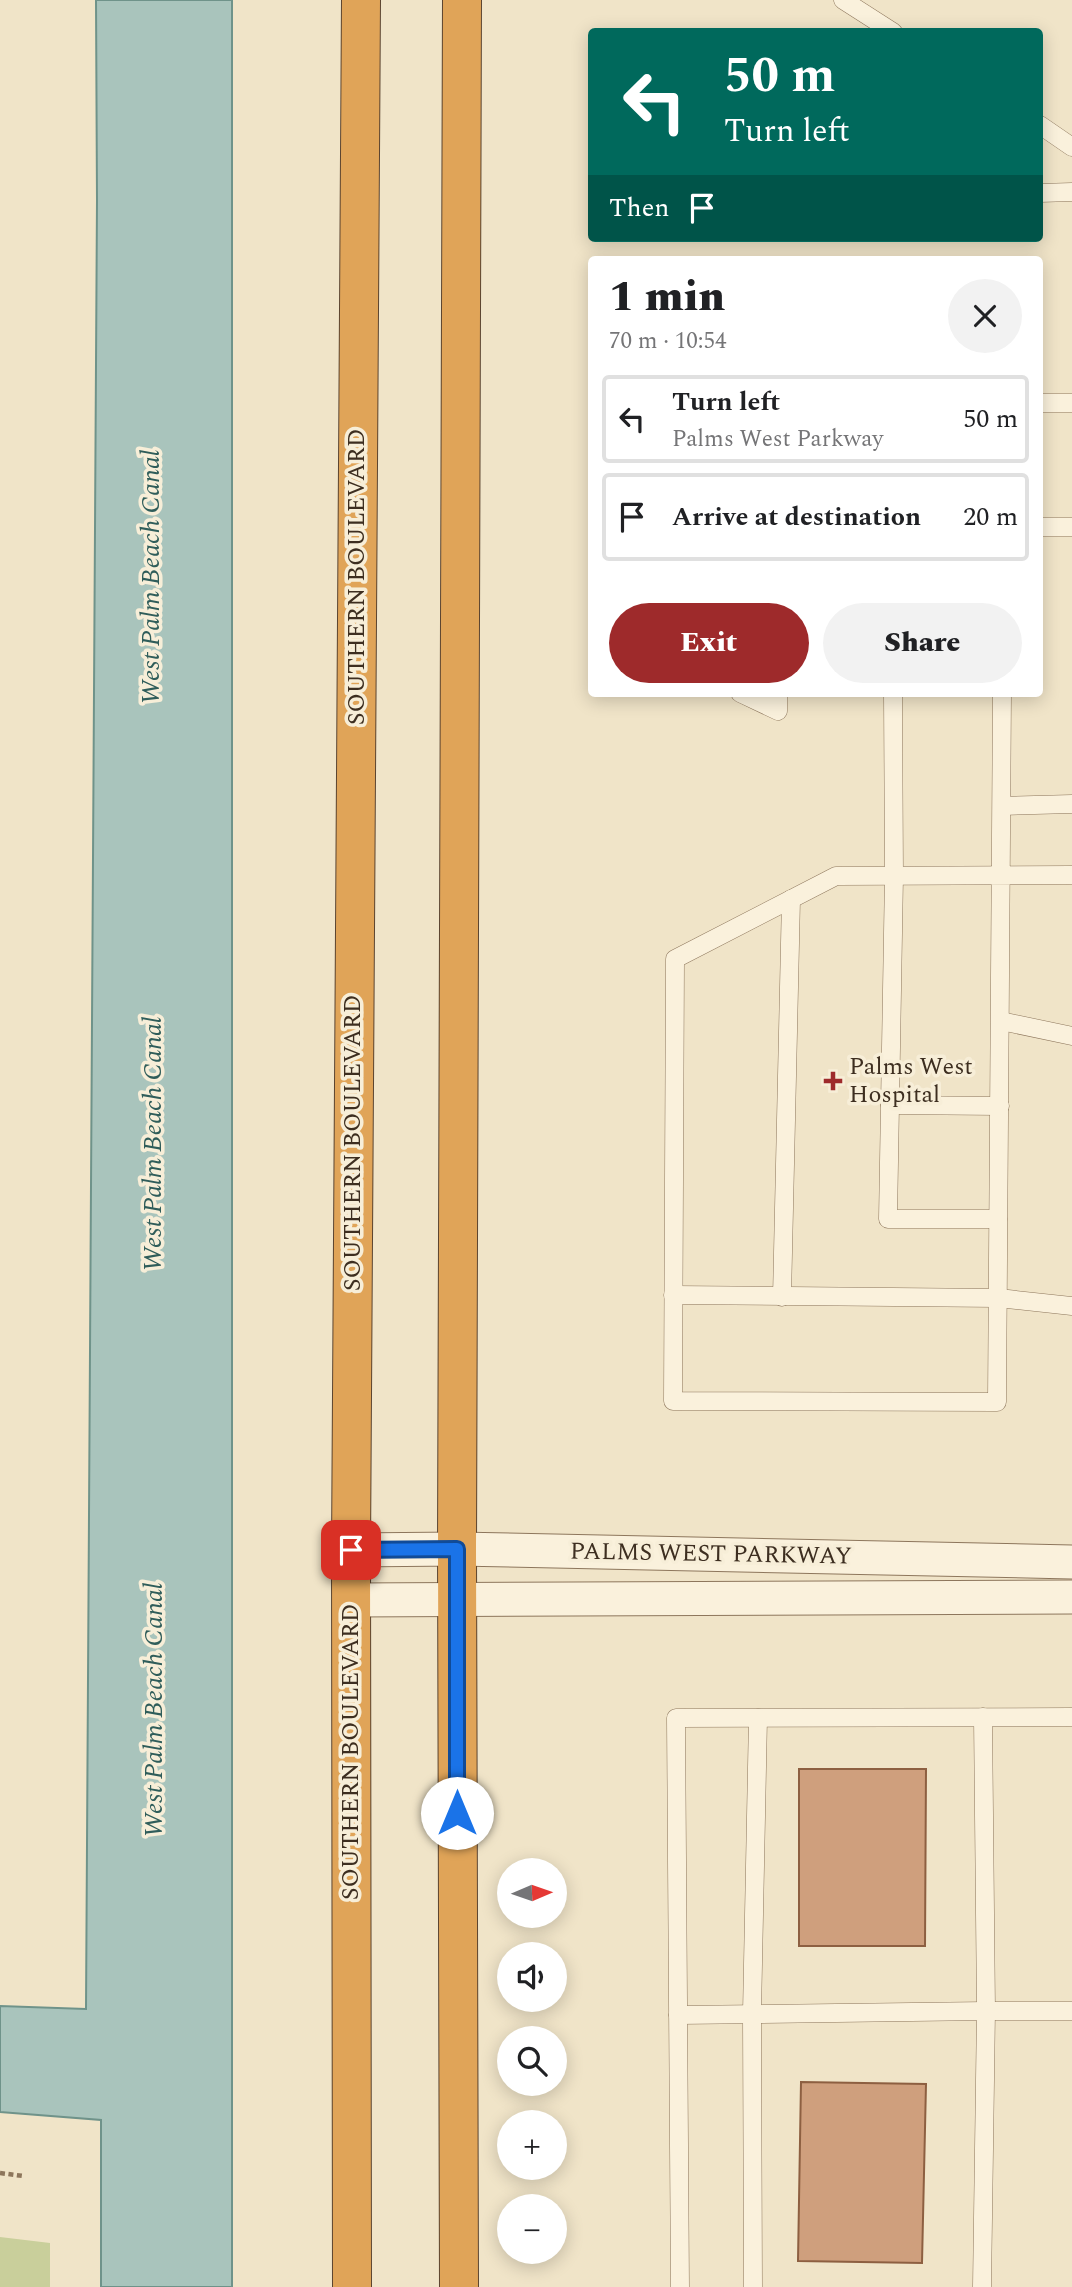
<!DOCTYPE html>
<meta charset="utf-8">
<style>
body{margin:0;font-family:Spectral,serif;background:#f2f2f2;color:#202124;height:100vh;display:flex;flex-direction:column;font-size:26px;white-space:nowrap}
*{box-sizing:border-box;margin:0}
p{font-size:23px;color:#757577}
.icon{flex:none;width:38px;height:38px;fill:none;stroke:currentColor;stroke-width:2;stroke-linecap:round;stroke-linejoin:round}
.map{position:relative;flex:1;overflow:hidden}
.panel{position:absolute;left:588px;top:256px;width:455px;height:441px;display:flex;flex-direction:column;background:#fff;border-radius:7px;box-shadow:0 4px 18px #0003}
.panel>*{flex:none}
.hud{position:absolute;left:588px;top:28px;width:455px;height:214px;border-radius:7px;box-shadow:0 4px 18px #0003;background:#00695c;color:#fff;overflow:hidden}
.needle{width:46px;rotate:88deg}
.fabs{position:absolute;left:497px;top:1858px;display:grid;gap:14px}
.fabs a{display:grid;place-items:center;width:70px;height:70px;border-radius:50%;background:#fff;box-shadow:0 4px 18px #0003;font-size:35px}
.pin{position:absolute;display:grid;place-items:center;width:60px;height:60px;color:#fff;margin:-30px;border-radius:14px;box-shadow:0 4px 10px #0006}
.me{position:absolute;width:77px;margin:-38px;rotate:0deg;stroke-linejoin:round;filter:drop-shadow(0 0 5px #0008)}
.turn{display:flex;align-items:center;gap:24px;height:147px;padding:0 21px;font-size:32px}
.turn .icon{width:91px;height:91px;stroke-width:2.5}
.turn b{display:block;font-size:49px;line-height:60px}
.then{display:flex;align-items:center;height:66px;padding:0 21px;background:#0003;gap:14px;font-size:26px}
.round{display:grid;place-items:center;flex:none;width:74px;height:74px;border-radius:37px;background:#f2f2f2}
.head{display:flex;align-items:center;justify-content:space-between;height:119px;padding:0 21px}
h1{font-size:42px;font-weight:800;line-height:52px}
.primary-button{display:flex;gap:14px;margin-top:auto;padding:14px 21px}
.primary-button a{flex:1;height:80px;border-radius:42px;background:#9e2a2b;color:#fff;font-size:28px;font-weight:800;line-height:80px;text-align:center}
.primary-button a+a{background:#f2f2f2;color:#202124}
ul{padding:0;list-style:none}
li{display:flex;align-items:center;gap:21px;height:88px;margin:0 14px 10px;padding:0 7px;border:4px solid #e0e0e0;border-radius:7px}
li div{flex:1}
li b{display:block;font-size:26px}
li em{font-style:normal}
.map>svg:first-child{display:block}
</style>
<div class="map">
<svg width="1072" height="2287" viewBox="0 0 1072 2287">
<rect width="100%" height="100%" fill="#f0e4c8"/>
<polygon fill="#c9cf9b" points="0,2237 50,2243 50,2287 0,2287"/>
<polygon fill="#a9c4bc" stroke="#6f938a" stroke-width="2" points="96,0 232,0 232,2287 101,2287 101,2120 0,2112 0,2006 86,2009 97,200"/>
<g fill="#cf9f7d" stroke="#8d5f41" stroke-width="2">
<polygon points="799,1769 926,1769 925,1946 799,1946"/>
<polygon points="801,2082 926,2084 922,2263 798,2261"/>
</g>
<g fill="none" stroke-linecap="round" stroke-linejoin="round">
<g stroke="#8d765c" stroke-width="19">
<g id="lane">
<polyline points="843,0 893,32"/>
<polyline points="1040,125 1072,147"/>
<polyline points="1040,193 1072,192"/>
<polyline points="1040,403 1072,403"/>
<polyline points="1040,527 1072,527"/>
<polyline points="740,693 778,711 778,693"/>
<polyline points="893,693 894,876 888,1219 998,1219"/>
<polyline points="1002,693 997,1402 673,1401 675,959 836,876 1072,875"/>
<polyline points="1002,806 1072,804"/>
<polyline points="1001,1021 1072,1036"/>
<polyline points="890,1105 1000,1106"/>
<polyline points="673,1295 998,1298 1072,1306"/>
<polyline points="782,1297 791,899"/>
<polyline points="983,1717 986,2011 1072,2011"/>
<polyline points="678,2015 986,2011 982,2287"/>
<polyline points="680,2287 676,1718 1072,1717"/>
<polyline points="753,2287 752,2013 758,1718"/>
</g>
</g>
<g stroke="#8d765c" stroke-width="35">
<g id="street">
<polyline points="351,1550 457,1549 1072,1562"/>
<polyline points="351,1600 1072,1597"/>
</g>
</g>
<g stroke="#5b4430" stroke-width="40">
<g id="highway">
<polyline points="352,2287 351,1550 361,0"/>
<polyline points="459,2287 457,1549 462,0"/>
</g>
</g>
<polyline stroke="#8d765c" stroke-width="4.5" stroke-dasharray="5 3.5" stroke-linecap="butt" points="0,2173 23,2176"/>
<use href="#lane" stroke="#faf1dc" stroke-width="18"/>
<use href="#street" stroke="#faf1dc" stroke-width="33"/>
<use href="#highway" stroke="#e0a458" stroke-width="38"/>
</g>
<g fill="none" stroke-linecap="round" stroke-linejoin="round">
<g stroke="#114b97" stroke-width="18">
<polyline id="route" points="351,1550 457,1549 457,1813"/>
</g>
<use href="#route" stroke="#1a73e8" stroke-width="12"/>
</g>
<path fill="#9e2a2b" stroke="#f7eed8" stroke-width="2.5" d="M829.5 1070.5h7v7h7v7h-7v7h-7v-7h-7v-7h7z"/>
<g text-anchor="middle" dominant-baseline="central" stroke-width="7" stroke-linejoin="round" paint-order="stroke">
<g font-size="24" fill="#3d2e20" stroke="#f7eed8">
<text transform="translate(357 577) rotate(-90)">SOUTHERN BOULEVARD</text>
<text transform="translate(353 1143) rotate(-90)">SOUTHERN BOULEVARD</text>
<text transform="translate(711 1554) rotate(1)">PALMS WEST PARKWAY</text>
<text transform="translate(351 1752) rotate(-90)">SOUTHERN BOULEVARD</text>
</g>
<g font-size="24" fill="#3d2e20" stroke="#f7eed8" text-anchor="start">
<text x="849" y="1067">Palms West<tspan x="849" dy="28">Hospital</tspan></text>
</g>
<g font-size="26" font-style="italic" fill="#2f5d5a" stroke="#f7eed8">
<text transform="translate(151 577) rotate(-90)">West Palm Beach Canal</text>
<text transform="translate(153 1144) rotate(-90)">West Palm Beach Canal</text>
<text transform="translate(154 1710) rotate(-90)">West Palm Beach Canal</text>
</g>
</g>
</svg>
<div class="fabs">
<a><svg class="needle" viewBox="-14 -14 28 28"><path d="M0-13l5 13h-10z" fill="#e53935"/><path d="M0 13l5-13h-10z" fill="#757577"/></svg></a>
<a><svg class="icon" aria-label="sound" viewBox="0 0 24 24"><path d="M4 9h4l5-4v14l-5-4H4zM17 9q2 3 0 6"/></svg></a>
<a><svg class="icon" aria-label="search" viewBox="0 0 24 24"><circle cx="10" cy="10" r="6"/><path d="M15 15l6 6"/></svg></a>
<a>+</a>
<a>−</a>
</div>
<div class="pin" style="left:351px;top:1550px;background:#d93025"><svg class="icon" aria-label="arrive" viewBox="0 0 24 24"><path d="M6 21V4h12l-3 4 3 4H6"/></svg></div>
<svg class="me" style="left:457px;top:1813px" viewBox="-20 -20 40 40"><circle r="19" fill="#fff"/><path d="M0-13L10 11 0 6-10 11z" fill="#1a73e8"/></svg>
<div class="hud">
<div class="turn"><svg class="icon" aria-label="left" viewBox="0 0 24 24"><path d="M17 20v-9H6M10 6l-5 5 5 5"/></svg><div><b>50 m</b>Turn left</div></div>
<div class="then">Then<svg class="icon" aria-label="arrive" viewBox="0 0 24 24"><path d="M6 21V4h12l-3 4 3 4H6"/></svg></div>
</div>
<section class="panel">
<div class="head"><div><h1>1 min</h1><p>70 m · 10:54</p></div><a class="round"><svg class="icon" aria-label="close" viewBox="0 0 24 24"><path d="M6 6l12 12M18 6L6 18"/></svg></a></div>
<ul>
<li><svg class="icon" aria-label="left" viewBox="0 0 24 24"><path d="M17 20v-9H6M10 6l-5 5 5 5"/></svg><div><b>Turn left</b><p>Palms West Parkway</p></div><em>50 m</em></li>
<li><svg class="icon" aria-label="arrive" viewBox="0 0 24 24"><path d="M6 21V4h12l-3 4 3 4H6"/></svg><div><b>Arrive at destination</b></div><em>20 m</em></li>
</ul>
<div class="primary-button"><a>Exit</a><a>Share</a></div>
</section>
</div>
